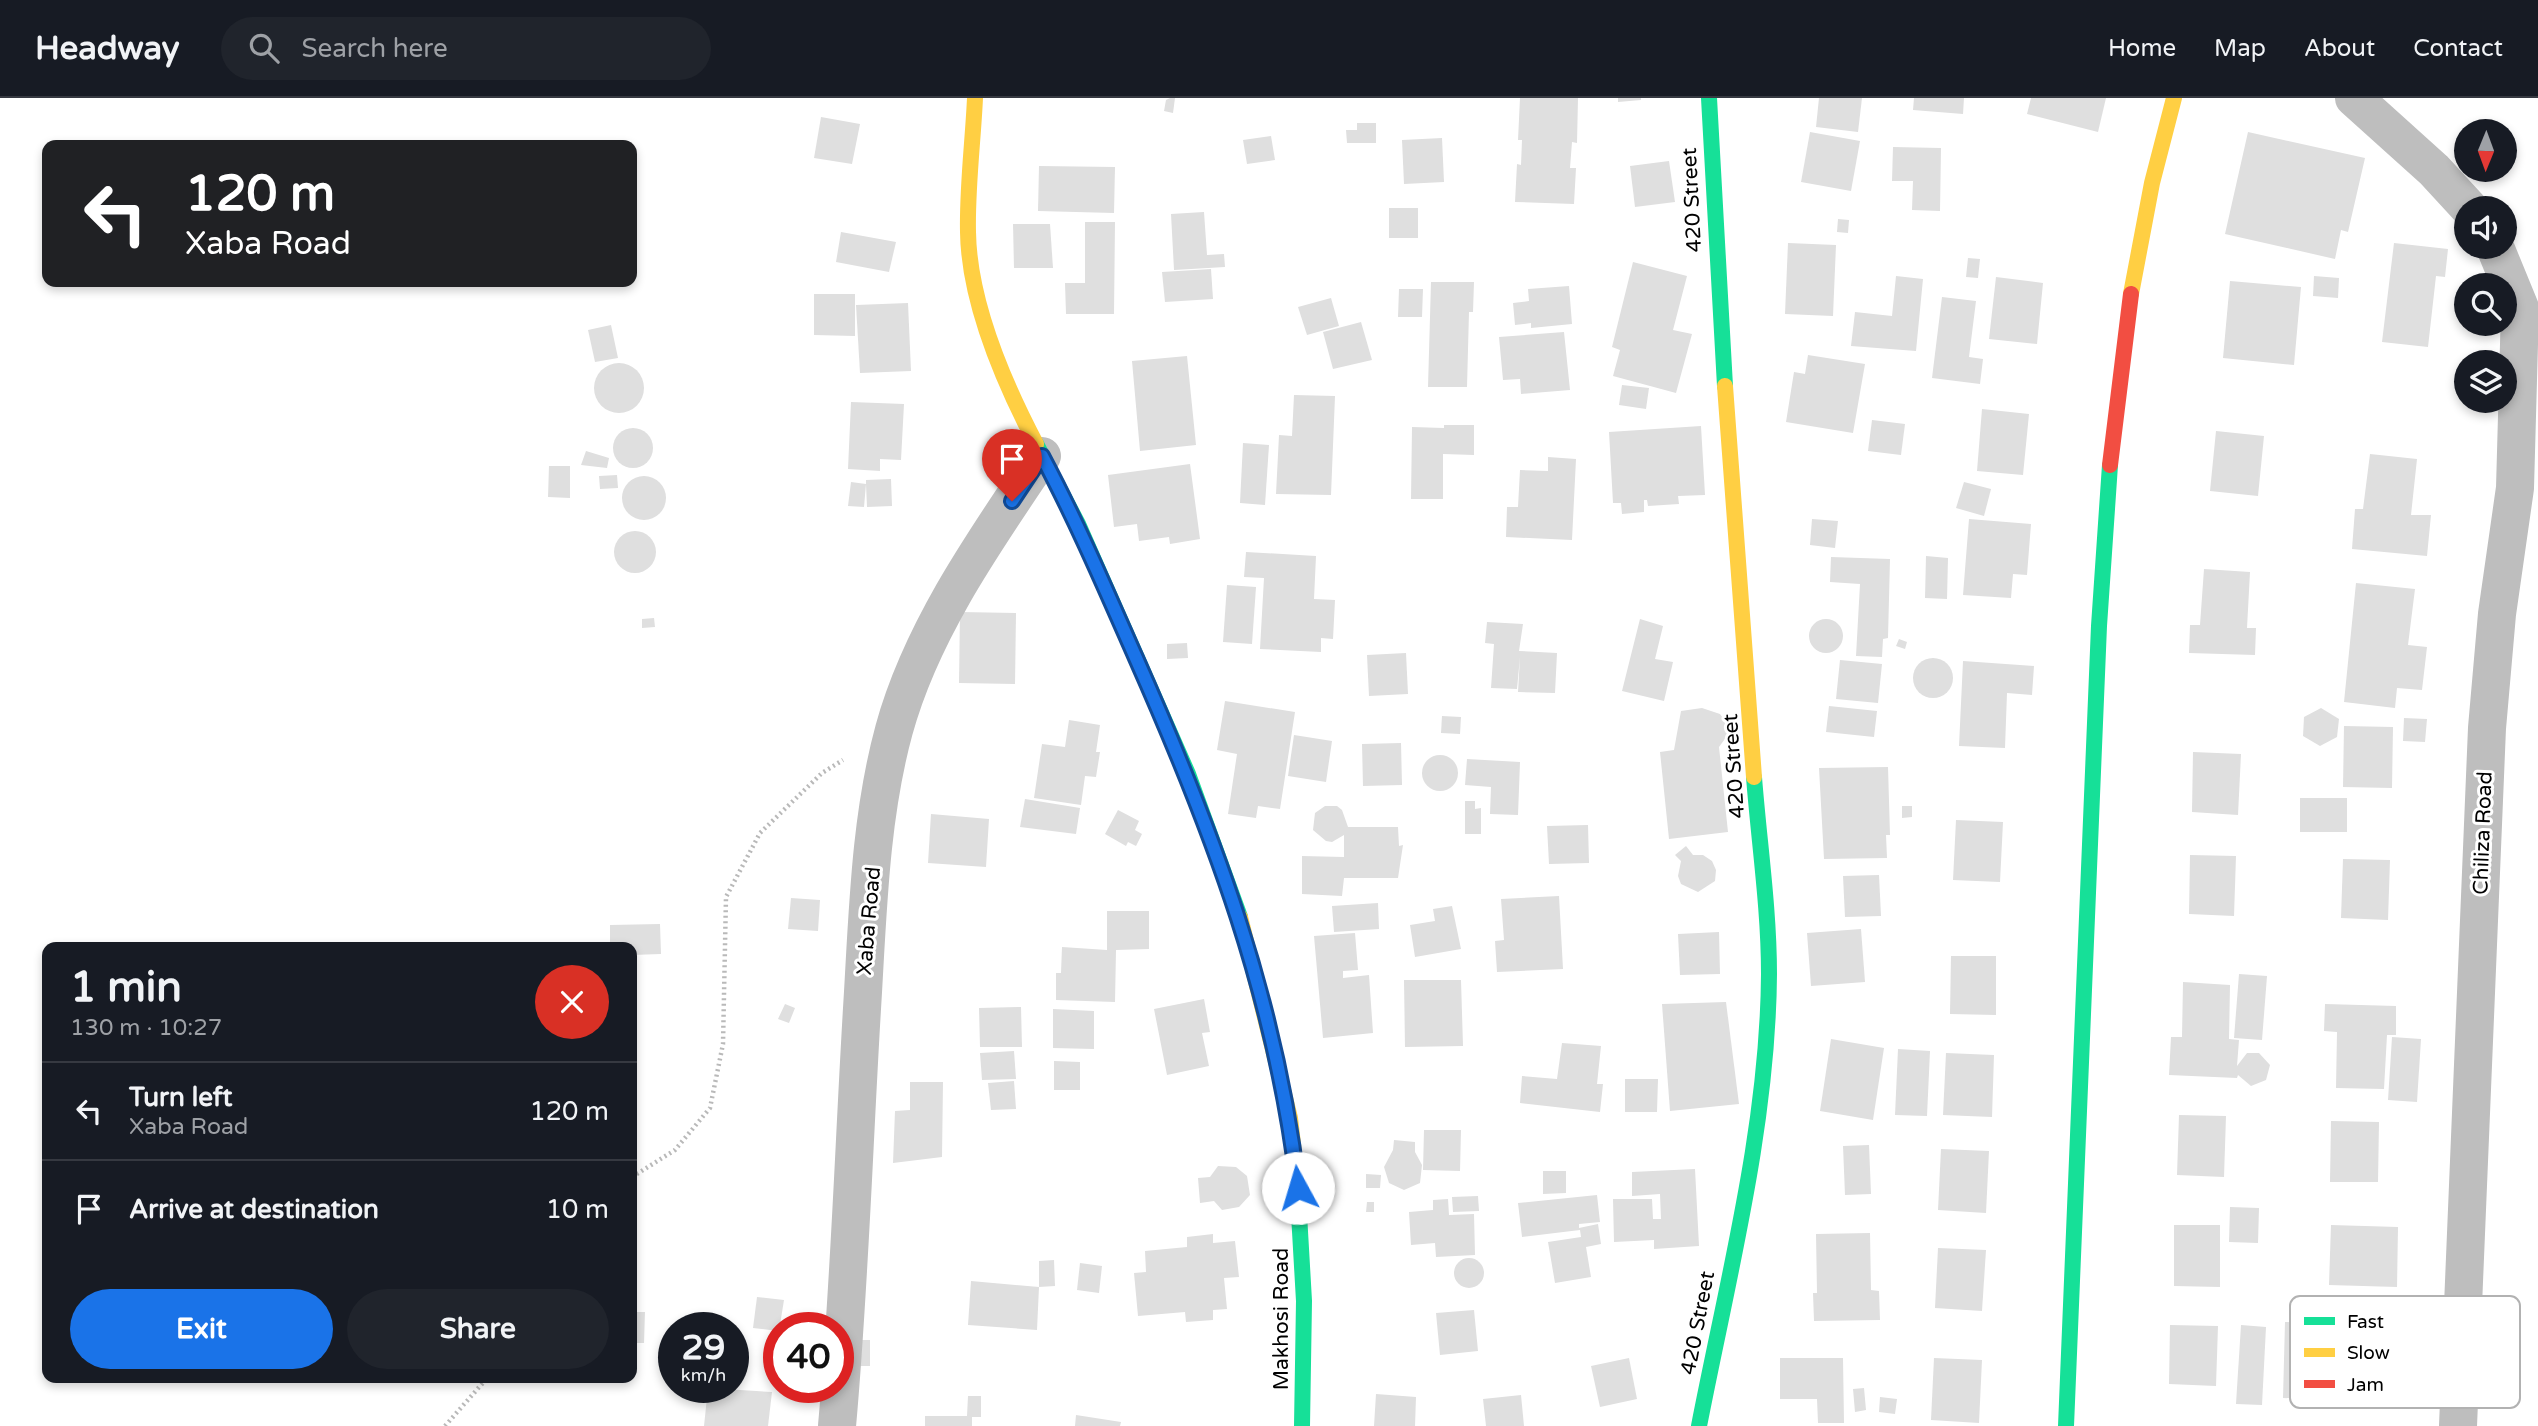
<!DOCTYPE html>
<meta charset="utf-8">
<style>
body{margin:0;font-family:"Varela Round",sans-serif;background:#20242c;color:#f1f3f6;height:100vh;display:flex;flex-direction:column;font-size:26px;white-space:nowrap}
*{box-sizing:border-box;margin:0}
p{font-size:23px;color:#9ea1a6}
.icon{flex:none;width:38px;height:38px;fill:none;stroke:currentColor;stroke-width:2;stroke-linecap:round;stroke-linejoin:round}
.map{position:relative;flex:1;overflow:hidden}
.details{position:absolute;left:42px;top:844px;width:595px;height:441px;display:flex;flex-direction:column;background:#171b24;border-radius:14px;box-shadow:0 4px 10px #0003}
.details>*{flex:none}
.guide{position:absolute;left:42px;top:42px;width:595px;height:147px;border-radius:14px;box-shadow:0 4px 10px #0003;background:#202124;color:#fff;overflow:hidden}
.needle{width:46px;rotate:181deg}
.fabs{position:absolute;left:2454px;top:21px;display:grid;gap:14px}
.fabs a{display:grid;place-items:center;width:63px;height:63px;border-radius:50%;background:#171b24;box-shadow:0 4px 10px #0003;font-size:35px}
.speed{position:absolute;left:658px;top:1214px;display:flex;gap:14px;font-size:35px;font-weight:700;text-align:center}
.speed>*{display:grid;place-content:center;width:91px;height:91px;border-radius:50%;background:#171b24;box-shadow:0 4px 10px #0003;line-height:1}
.speed small{font-size:18px;font-weight:400}
.speed .limit{border:10px solid #d22;background:#fff;color:#111}
.pin{position:absolute;display:grid;place-items:center;width:60px;height:60px;color:#fff;margin:-72px -30px;border-radius:50% 50% 50% 0;rotate:-45deg;box-shadow:0 0 7px #0007}
.pin .icon{rotate:45deg}
.me{position:absolute;width:77px;margin:-38px;rotate:354deg;stroke-linejoin:round;filter:drop-shadow(0 0 5px #0008)}
.turn{display:flex;align-items:center;gap:24px;height:147px;padding:0 28px;font-size:32px}
.turn .icon{width:91px;height:91px;stroke-width:2.5}
.turn b{display:block;font-size:49px;line-height:60px}
.round{display:grid;place-items:center;flex:none;width:74px;height:74px;border-radius:37px;background:#20242c}
.summary{display:flex;align-items:center;justify-content:space-between;height:119px;padding:0 28px}
h1{font-size:42px;font-weight:700;line-height:52px}
.button{display:flex;gap:14px;margin-top:auto;padding:14px 28px}
.button a{flex:1;height:80px;border-radius:42px;background:#1a73e8;color:#fff;font-size:28px;font-weight:700;line-height:80px;text-align:center}
.button a+a{background:#20242c;color:#f1f3f6}
ul{padding:0;list-style:none}
li{display:flex;align-items:center;gap:21px;height:98px;padding:0 28px;border-top:2px solid #363941}
li div{flex:1}
li b{display:block;font-size:26px}
li em{font-style:normal}
header{display:flex;align-items:center;gap:42px;box-sizing:border-box;height:98px;padding:0 35px;background:#171b24;border-bottom:2px solid #363941}
header strong{font-size:33px}
nav{display:flex;gap:38px;margin-inline-start:auto;font-size:24px}
.search{width:490px;height:63px;background:#20242c;display:flex;align-items:center;gap:18px;box-sizing:border-box;padding:0 24px;border-radius:38px;color:#9ea1a6;font-size:26px}
.map>svg:first-child{display:block}
</style>
<header>
<strong>Headway</strong>
<div class="search"><svg class="icon" aria-label="search" viewBox="0 0 24 24"><circle cx="10" cy="10" r="6"/><path d="M15 15l6 6"/></svg>Search here</div>
<nav><a>Home</a><a>Map</a><a>About</a><a>Contact</a></nav>
</header>
<div class="map">
<svg width="2538" height="1328" viewBox="0 0 2538 1328">
<rect width="100%" height="100%" fill="#fff"/>
<g fill="#dfdfdf">
<polygon points="1170,0 1175,0 1173,15 1164,13 1166,2"/>
<polygon points="1520,0 1578,0 1577,45 1572,44 1570,70 1576,70 1574,106 1515,104 1517,66 1521,67 1522,42 1518,42"/>
<polygon points="1618,0 1641,0 1641,2 1618,4"/>
<polygon points="1819,0 1862,0 1858,34 1816,29"/>
<polygon points="1914,0 1964,0 1963,16 1913,12"/>
<polygon points="2031,0 2106,0 2098,34 2027,16"/>
<polygon points="821,19 860,26 852,66 814,60"/>
<polygon points="1357,25 1376,25 1376,45 1347,45 1346,32 1357,32"/>
<polygon points="1810,34 1860,43 1851,93 1801,84"/>
<polygon points="2248,34 2365,60 2348,134 2341,132 2335,161 2225,136"/>
<polygon points="1271,38 1275,62 1247,66 1243,42"/>
<polygon points="1442,40 1444,84 1404,86 1402,42"/>
<polygon points="1893,49 1941,50 1940,113 1912,112 1913,83 1892,83"/>
<polygon points="1669,63 1675,104 1635,109 1630,68"/>
<polygon points="1039,68 1115,69 1114,115 1038,113"/>
<rect x="1389" y="110" width="29" height="30"/>
<polygon points="1204,114 1207,157 1224,156 1225,169 1174,172 1171,116"/>
<polygon points="1838,121 1849,122 1848,135 1837,134"/>
<polygon points="1085,124 1115,124 1114,216 1066,216 1065,185 1085,185"/>
<polygon points="1013,126 1050,126 1053,170 1014,170"/>
<polygon points="841,134 896,144 889,174 836,164"/>
<polygon points="1788,145 1836,147 1833,218 1785,216"/>
<polygon points="2394,145 2448,151 2445,179 2436,178 2428,249 2382,244"/>
<polygon points="1968,160 1980,161 1978,180 1966,179"/>
<polygon points="1633,164 1687,178 1673,232 1692,236 1676,295 1613,278 1620,252 1612,249"/>
<polygon points="1211,171 1213,201 1165,204 1162,174"/>
<polygon points="1896,178 1923,181 1916,253 1851,248 1855,214 1892,218"/>
<polygon points="2314,178 2339,180 2338,200 2313,198"/>
<polygon points="1996,179 2043,185 2037,246 1989,241"/>
<polygon points="2230,183 2301,189 2294,267 2223,260"/>
<polygon points="1431,184 1474,184 1473,214 1469,214 1467,289 1428,289"/>
<polygon points="1569,188 1572,226 1531,230 1531,225 1515,227 1513,205 1529,203 1528,191"/>
<polygon points="1399,191 1423,191 1422,219 1398,219"/>
<polygon points="814,196 855,196 855,238 814,237"/>
<polygon points="1942,199 1976,203 1969,259 1983,261 1980,286 1932,280"/>
<polygon points="1331,200 1339,228 1307,237 1298,209"/>
<polygon points="908,205 911,273 860,275 856,207"/>
<polygon points="1361,224 1372,262 1333,271 1323,234"/>
<polygon points="611,227 618,260 595,264 588,232"/>
<polygon points="1564,234 1570,292 1521,296 1520,281 1503,282 1499,239"/>
<polygon points="1808,257 1865,266 1853,335 1786,324 1794,274 1805,276"/>
<polygon points="1187,258 1196,347 1140,353 1132,263"/>
<circle cx="619" cy="290" r="25"/>
<polygon points="1622,287 1649,290 1646,311 1619,307"/>
<polygon points="1294,297 1335,298 1331,397 1276,396 1279,337 1292,338"/>
<polygon points="851,304 904,306 901,362 880,361 880,373 848,371"/>
<polygon points="1982,311 2029,316 2023,377 1977,373"/>
<polygon points="1872,322 1905,326 1901,357 1868,353"/>
<polygon points="1444,327 1474,327 1474,357 1443,356 1443,401 1411,401 1412,329 1444,330"/>
<polygon points="1701,328 1705,397 1678,398 1679,406 1648,408 1647,402 1644,402 1644,414 1622,416 1621,405 1613,405 1609,334"/>
<circle cx="633" cy="350" r="20"/>
<polygon points="2216,333 2264,338 2258,398 2210,393"/>
<polygon points="1243,345 1269,347 1265,407 1240,405"/>
<polygon points="586,353 609,360 607,370 581,367"/>
<polygon points="2370,356 2417,361 2411,417 2431,417 2427,458 2352,451 2355,411 2363,411"/>
<polygon points="1548,359 1576,361 1572,442 1506,439 1507,409 1518,409 1520,372 1548,373"/>
<polygon points="1190,366 1200,441 1170,446 1169,439 1139,443 1137,426 1114,429 1108,377"/>
<polygon points="549,368 570,368 570,400 548,399"/>
<polygon points="617,377 618,390 600,391 599,378"/>
<circle cx="644" cy="400" r="22"/>
<polygon points="891,381 892,408 867,409 866,386 864,409 848,408 851,384 866,386 866,382"/>
<polygon points="1964,384 1991,391 1984,418 1956,410"/>
<polygon points="1812,421 1838,423 1835,450 1810,447"/>
<polygon points="1969,421 2031,426 2027,477 2013,476 2011,500 1963,497"/>
<circle cx="635" cy="454" r="21"/>
<polygon points="1246,454 1316,458 1314,501 1335,502 1333,541 1321,540 1321,554 1260,551 1264,480 1244,479"/>
<polygon points="1926,458 1948,460 1947,501 1925,500"/>
<polygon points="1831,459 1890,461 1888,540 1883,541 1882,559 1856,558 1860,486 1830,484"/>
<polygon points="2204,471 2250,474 2247,530 2256,530 2255,557 2189,555 2190,527 2200,527"/>
<polygon points="2356,485 2415,491 2408,547 2427,549 2422,592 2397,590 2395,610 2344,604"/>
<polygon points="1227,487 1256,489 1252,546 1223,544"/>
<polygon points="960,514 1016,515 1015,586 959,585"/>
<polygon points="654,520 655,529 642,530 642,521"/>
<circle cx="1826" cy="538" r="17"/>
<polygon points="1640,521 1663,528 1655,561 1673,564 1664,603 1622,593"/>
<polygon points="1487,524 1523,526 1519,553 1557,555 1555,595 1518,594 1520,559 1517,591 1491,590 1494,546 1485,545"/>
<polygon points="1899,541 1907,544 1905,551 1896,548"/>
<polygon points="1187,545 1188,560 1167,561 1167,546"/>
<polygon points="1406,555 1408,596 1369,598 1367,557"/>
<circle cx="1933" cy="580" r="20"/>
<polygon points="1840,562 1882,566 1878,605 1836,601"/>
<polygon points="1963,563 2034,568 2032,597 2007,595 2005,650 1959,648"/>
<polygon points="1225,603 1295,614 1280,711 1258,708 1256,720 1228,716 1237,656 1217,652"/>
<polygon points="1829,608 1877,613 1874,639 1826,634"/>
<polygon points="1702,610 1720,616 1727,626 1727,638 1719,649 1728,734 1669,741 1660,654 1674,652 1681,613"/>
<polygon points="2321,610 2339,621 2337,639 2320,648 2303,638 2304,619"/>
<polygon points="1442,618 1461,619 1460,636 1441,635"/>
<polygon points="2404,620 2427,621 2425,644 2403,643"/>
<polygon points="1069,622 1100,627 1096,654 1100,654 1096,679 1085,678 1081,707 1034,700 1042,646 1065,649"/>
<polygon points="2344,628 2393,629 2392,690 2343,689"/>
<polygon points="1294,637 1332,643 1326,684 1288,678"/>
<polygon points="1401,645 1402,687 1363,688 1362,646"/>
<polygon points="2193,654 2241,656 2238,717 2192,714"/>
<circle cx="1440" cy="675" r="18"/>
<polygon points="1467,661 1520,664 1518,717 1490,716 1491,689 1465,687"/>
<polygon points="1888,669 1890,737 1886,737 1887,760 1824,761 1819,670"/>
<rect x="2300" y="700" width="47" height="34"/>
<polygon points="1025,701 1080,710 1076,736 1020,729"/>
<polygon points="1465,703 1475,703 1475,711 1481,710 1481,736 1465,736"/>
<polygon points="1325,708 1337,708 1342,712 1348,729 1398,729 1399,748 1403,747 1398,780 1344,780 1342,798 1302,796 1302,758 1344,759 1344,737 1332,744 1326,743 1313,732 1315,715"/>
<polygon points="1902,708 1912,708 1912,719 1902,720"/>
<polygon points="1118,712 1139,723 1135,732 1142,736 1136,748 1128,744 1126,748 1105,736"/>
<polygon points="931,716 989,721 986,769 928,765"/>
<polygon points="1956,722 2003,724 2000,784 1953,782"/>
<polygon points="1588,727 1589,765 1549,766 1547,728"/>
<polygon points="1686,748 1693,757 1703,757 1712,763 1716,772 1715,783 1698,794 1681,786 1678,778 1681,763 1675,757"/>
<polygon points="2190,757 2236,758 2234,818 2189,816"/>
<polygon points="2343,761 2390,762 2388,822 2341,820"/>
<polygon points="1879,777 1881,818 1845,819 1843,778"/>
<polygon points="1559,798 1563,871 1497,874 1495,843 1504,842 1501,801"/>
<polygon points="791,800 820,802 818,833 788,831"/>
<polygon points="1378,805 1379,831 1334,834 1332,808"/>
<polygon points="1452,808 1461,851 1415,859 1410,827 1435,823 1433,811"/>
<polygon points="1107,813 1149,813 1149,851 1116,852 1115,904 1056,902 1056,875 1061,875 1062,849 1107,852"/>
<polygon points="660,826 661,856 632,857 632,849 610,849 610,827"/>
<polygon points="1861,831 1865,884 1811,888 1807,835"/>
<polygon points="1719,834 1720,876 1680,877 1678,836"/>
<polygon points="1355,835 1358,872 1343,873 1343,880 1369,877 1373,935 1323,940 1314,838"/>
<polygon points="1951,858 1996,858 1996,917 1950,916"/>
<polygon points="2239,876 2267,878 2262,942 2234,940"/>
<polygon points="1404,882 1461,882 1463,948 1405,949"/>
<polygon points="2183,884 2230,887 2229,941 2239,942 2237,968 2247,955 2259,955 2270,967 2266,982 2251,988 2238,977 2237,980 2169,977 2171,939 2182,939"/>
<polygon points="1204,901 1210,934 1202,935 1209,968 1167,977 1154,911"/>
<polygon points="1726,904 1739,1006 1670,1013 1662,906"/>
<polygon points="785,906 795,910 789,925 778,921"/>
<polygon points="2325,906 2396,908 2396,937 2387,937 2384,991 2336,990 2337,934 2324,933"/>
<polygon points="1021,909 1022,949 980,949 979,910"/>
<polygon points="1053,911 1094,913 1094,951 1053,950"/>
<polygon points="2392,939 2421,941 2417,1004 2388,1002"/>
<polygon points="1831,941 1884,950 1873,1022 1820,1013"/>
<polygon points="1562,945 1601,948 1597,986 1603,986 1600,1014 1520,1005 1522,978 1557,981"/>
<polygon points="1898,951 1930,953 1927,1018 1895,1017"/>
<polygon points="1014,953 1016,981 982,982 980,955"/>
<polygon points="1946,955 1994,957 1992,1019 1943,1017"/>
<polygon points="1054,963 1080,964 1080,992 1054,992"/>
<polygon points="1625,981 1658,981 1657,1014 1625,1014"/>
<polygon points="1014,983 1016,1011 991,1012 988,985"/>
<polygon points="910,984 943,984 942,1059 893,1065 895,1013 910,1012"/>
<polygon points="2179,1017 2226,1018 2224,1079 2177,1077"/>
<polygon points="2331,1023 2379,1024 2378,1084 2330,1084"/>
<polygon points="1424,1032 1461,1032 1460,1073 1423,1072"/>
<polygon points="1394,1042 1415,1044 1415,1054 1422,1067 1420,1085 1404,1092 1389,1085 1384,1069 1393,1052"/>
<polygon points="1869,1047 1871,1096 1845,1097 1843,1048"/>
<polygon points="1941,1051 1989,1053 1986,1115 1938,1112"/>
<polygon points="1218,1068 1236,1069 1247,1078 1250,1097 1239,1109 1222,1112 1214,1103 1200,1105 1198,1080 1210,1079"/>
<polygon points="1695,1071 1699,1148 1654,1151 1654,1142 1614,1144 1613,1101 1652,1101 1653,1121 1661,1121 1660,1096 1632,1098 1632,1074"/>
<polygon points="1543,1073 1566,1073 1566,1095 1543,1096"/>
<polygon points="1366,1076 1381,1077 1380,1090 1366,1090"/>
<polygon points="1597,1097 1600,1124 1579,1126 1579,1130 1598,1126 1601,1146 1586,1149 1591,1179 1555,1185 1548,1144 1581,1139 1580,1132 1522,1139 1518,1105"/>
<polygon points="1478,1098 1479,1113 1453,1114 1452,1099"/>
<polygon points="1448,1101 1449,1117 1474,1116 1475,1157 1436,1159 1435,1145 1411,1147 1409,1114 1433,1112 1433,1102"/>
<polygon points="1367,1104 1374,1104 1374,1114 1366,1114"/>
<polygon points="2230,1109 2259,1110 2258,1145 2229,1144"/>
<polygon points="2174,1127 2220,1127 2220,1189 2174,1188"/>
<polygon points="2331,1127 2398,1129 2397,1189 2329,1187"/>
<polygon points="1870,1135 1871,1192 1879,1193 1880,1222 1814,1223 1813,1195 1817,1195 1816,1136"/>
<polygon points="1213,1136 1213,1145 1235,1143 1239,1179 1224,1180 1227,1211 1213,1212 1213,1222 1186,1224 1185,1214 1138,1218 1134,1175 1146,1174 1145,1153 1187,1149 1187,1139"/>
<polygon points="1938,1150 1986,1152 1982,1213 1935,1210"/>
<circle cx="1469" cy="1175" r="15"/>
<polygon points="1054,1162 1055,1188 1039,1189 1039,1163"/>
<polygon points="1080,1165 1102,1168 1099,1195 1077,1192"/>
<polygon points="971,1183 1039,1189 1037,1232 968,1227"/>
<polygon points="757,1199 784,1202 779,1233 753,1230"/>
<polygon points="1474,1212 1478,1253 1440,1257 1436,1215"/>
<polygon points="632,1214 645,1214 644,1245 632,1245"/>
<polygon points="2285,1224 2320,1225 2319,1301 2283,1300"/>
<polygon points="2170,1227 2218,1228 2216,1288 2169,1286"/>
<polygon points="2241,1227 2266,1229 2262,1307 2236,1306"/>
<polygon points="847,1242 870,1242 870,1268 848,1268"/>
<polygon points="1629,1260 1637,1301 1600,1309 1591,1268"/>
<polygon points="1780,1260 1843,1260 1844,1325 1818,1325 1817,1301 1780,1301"/>
<polygon points="1934,1260 1982,1262 1979,1325 1931,1322"/>
<polygon points="708,1290 772,1294 768,1328 704,1328"/>
<polygon points="1864,1290 1866,1312 1855,1314 1853,1291"/>
<polygon points="1376,1296 1416,1299 1415,1328 1374,1328"/>
<polygon points="1521,1297 1524,1328 1486,1328 1483,1301"/>
<polygon points="968,1298 981,1298 981,1319 972,1319 972,1328 925,1328 925,1318 967,1318"/>
<polygon points="1880,1299 1897,1301 1895,1316 1879,1314"/>
<polygon points="1076,1317 1121,1324 1120,1328 1075,1328"/>
</g>
<g fill="none" stroke-linecap="round" stroke-linejoin="round">
<g stroke="#b9b9b9" stroke-width="4.5" stroke-dasharray="2 3.5" stroke-linecap="butt">
<polyline points="632,1079 675,1052 710,1010 723,946 726,799 760,735 822,675 843,662"/>
<polyline points="445,1328 488,1279"/>
</g>
<g stroke="#bebebe" stroke-width="38">
<polyline points="2354,0 2434,72 2469,110"/>
<path d="M837 1328C850 1184 854 1039 863 894 868 807 871 716 894 632 921 533 985 442 1042 358"/>
<polyline points="2458,1328 2487,630 2497,516 2515,390 2520,210 2495,149"/>
</g>
<g stroke="#16e098" stroke-width="16">
<polyline points="1709,0 1725,288"/>
<polyline points="1036,346 1078,426 1188,676 1240,819"/>
<polyline points="1297,1081 1304,1203 1302,1328"/>
<path d="M1699 1328C1728 1179 1768 1028 1769 876 1769 810 1759 744 1754 679"/>
<polyline points="2066,1328 2099,528 2110,367"/>
</g>
<g stroke="#ffcf43" stroke-width="16">
<path d="M975 0C973 44 967 89 968 134 969 203 1004 285 1036 346"/>
<polyline points="2131,196 2152,85 2174,0"/>
<polyline points="1725,288 1754,679"/>
<polyline points="1240,819 1290,1020 1297,1081"/>
</g>
<polyline stroke="#f24e42" stroke-width="16" points="2110,367 2131,196"/>
</g>
<g fill="none" stroke-linecap="round" stroke-linejoin="round">
<g stroke="#114b97" stroke-width="18">
<path id="route" d="M1012 403 1042 358C1077 424 1106 492 1136 560 1213 734 1276 900 1298 1090"/>
</g>
<use href="#route" stroke="#1a73e8" stroke-width="12"/>
</g>
<g text-anchor="middle" dominant-baseline="central" stroke-width="6" stroke-linejoin="round" paint-order="stroke">
<g font-size="21" fill="#000" stroke="#fff">
<text transform="translate(1692 102) rotate(-93)">420 Street</text>
<text transform="translate(1734 668) rotate(-94)">420 Street</text>
<text transform="translate(2483 735) rotate(-88)">Chiliza Road</text>
<text transform="translate(869 823) rotate(-85)">Xaba Road</text>
<text transform="translate(1281 1221) rotate(-90)">Makhosi Road</text>
<text transform="translate(1698 1225) rotate(-79)">420 Street</text>
</g>
</g>
<rect x="2290" y="1198" width="230" height="112" rx="10" fill="#fff" stroke="#b2b2b2" stroke-width="2"/>
<rect x="2304" y="1219" width="31" height="8" fill="#16e098"/>
<rect x="2304" y="1250" width="31" height="9" fill="#ffcf43"/>
<rect x="2304" y="1282" width="31" height="8" fill="#f24e42"/>
<g font-size="19" fill="#000">
<text x="2347" y="1230">Fast</text>
<text x="2347" y="1261">Slow</text>
<text x="2347" y="1293">Jam</text>
</g>
</svg>
<div class="fabs">
<a><svg class="needle" viewBox="-14 -14 28 28"><path d="M0-13l5 13h-10z" fill="#e53935"/><path d="M0 13l5-13h-10z" fill="#9ea1a6"/></svg></a>
<a><svg class="icon" aria-label="sound" viewBox="0 0 24 24"><path d="M4 9h4l5-4v14l-5-4H4zM17 9q2 3 0 6"/></svg></a>
<a><svg class="icon" aria-label="search" viewBox="0 0 24 24"><circle cx="10" cy="10" r="6"/><path d="M15 15l6 6"/></svg></a>
<a><svg class="icon" aria-label="layers" viewBox="0 0 24 24"><path d="M12 4l9 5-9 5-9-5zM3 14l9 5 9-5"/></svg></a>
</div>
<div class="speed"><div>29<small>km/h</small></div><div class="limit">40</div></div>
<div class="pin" style="left:1012px;top:403px;background:#d93025"><svg class="icon" aria-label="arrive" viewBox="0 0 24 24"><path d="M6 21V4h12l-3 4 3 4H6"/></svg></div>
<svg class="me" style="left:1298px;top:1090px" viewBox="-20 -20 40 40"><circle r="19" fill="#fff"/><path d="M0-13L10 11 0 6-10 11z" fill="#1a73e8"/></svg>
<div class="guide">
<div class="turn"><svg class="icon" aria-label="left" viewBox="0 0 24 24"><path d="M17 20v-9H6M10 6l-5 5 5 5"/></svg><div><b>120 m</b>Xaba Road</div></div>
</div>
<section class="details">
<div class="summary"><div><h1>1 min</h1><p>130 m · 10:27</p></div><a class="round" style="background:#d93025;color:#fff"><svg class="icon" aria-label="close" viewBox="0 0 24 24"><path d="M6 6l12 12M18 6L6 18"/></svg></a></div>
<ul>
<li><svg class="icon" aria-label="left" viewBox="0 0 24 24"><path d="M17 20v-9H6M10 6l-5 5 5 5"/></svg><div><b>Turn left</b><p>Xaba Road</p></div><em>120 m</em></li>
<li><svg class="icon" aria-label="arrive" viewBox="0 0 24 24"><path d="M6 21V4h12l-3 4 3 4H6"/></svg><div><b>Arrive at destination</b></div><em>10 m</em></li>
</ul>
<div class="button"><a>Exit</a><a>Share</a></div>
</section>
</div>
